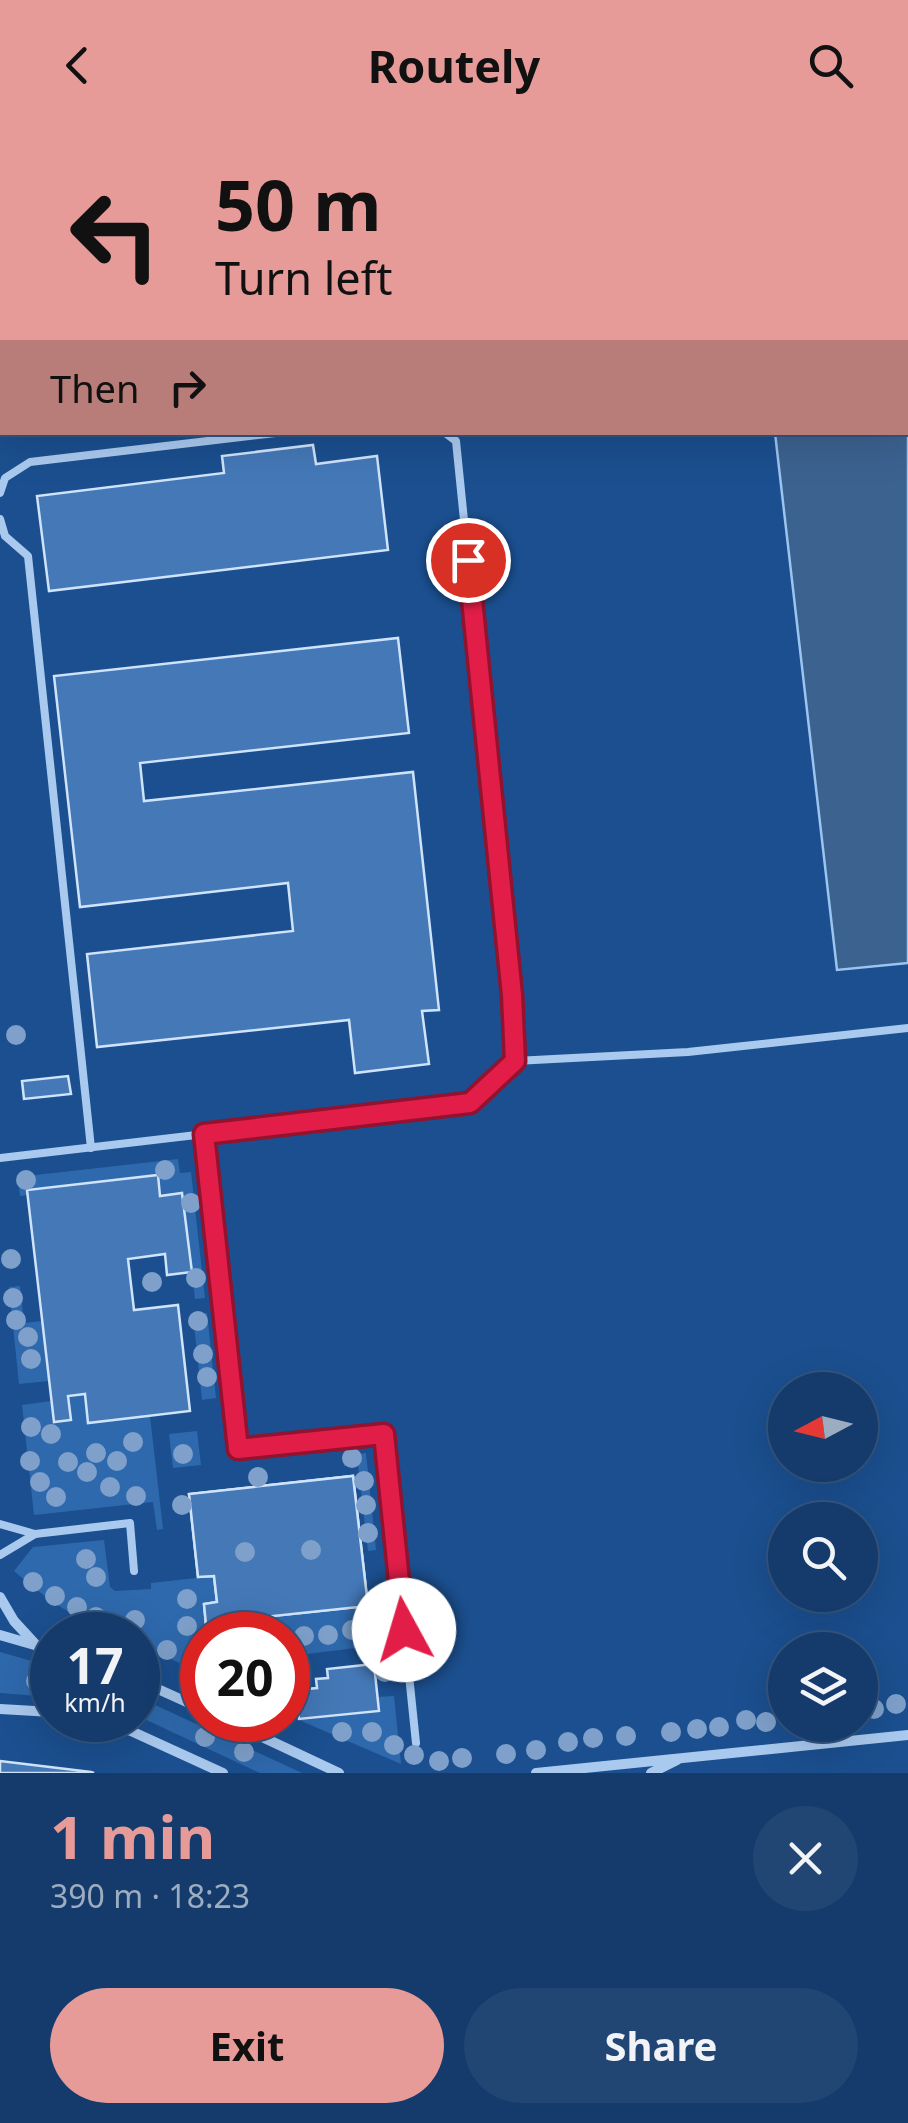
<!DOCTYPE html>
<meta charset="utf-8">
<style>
body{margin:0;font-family:"Noto Sans",sans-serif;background:#214673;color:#f1f3f6;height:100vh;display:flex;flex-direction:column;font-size:38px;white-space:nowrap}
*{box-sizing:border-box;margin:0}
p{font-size:32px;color:#9dadc1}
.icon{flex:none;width:55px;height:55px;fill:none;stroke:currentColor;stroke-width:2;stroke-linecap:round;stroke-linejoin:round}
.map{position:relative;height:1643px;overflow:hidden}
.drawer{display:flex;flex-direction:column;background:#143b6b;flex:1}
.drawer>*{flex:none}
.top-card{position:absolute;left:0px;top:0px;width:910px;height:305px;box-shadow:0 10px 40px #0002,0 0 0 2px #33557e;background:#e69b98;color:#111;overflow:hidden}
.needle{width:65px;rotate:263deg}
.controls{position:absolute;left:768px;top:1242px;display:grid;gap:20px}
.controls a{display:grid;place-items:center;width:110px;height:110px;border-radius:50%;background:#143b6b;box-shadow:0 10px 40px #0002,0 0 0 2px #33557e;font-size:50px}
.speed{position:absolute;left:30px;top:1482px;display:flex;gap:20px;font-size:50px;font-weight:700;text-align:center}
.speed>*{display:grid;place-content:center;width:130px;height:130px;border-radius:50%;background:#143b6b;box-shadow:0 10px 40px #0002,0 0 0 2px #33557e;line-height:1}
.speed small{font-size:25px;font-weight:400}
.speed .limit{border:15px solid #d22;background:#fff;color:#111}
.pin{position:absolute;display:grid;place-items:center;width:85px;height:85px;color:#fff;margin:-42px;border:5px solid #fff;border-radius:50%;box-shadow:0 2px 10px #0007}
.me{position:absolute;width:110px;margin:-55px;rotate:354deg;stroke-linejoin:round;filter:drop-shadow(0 0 8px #0008)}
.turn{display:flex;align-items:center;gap:35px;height:210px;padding:0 50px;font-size:45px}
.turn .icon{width:130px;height:130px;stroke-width:2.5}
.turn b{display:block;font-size:70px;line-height:85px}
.then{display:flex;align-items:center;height:95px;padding:0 50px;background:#0003;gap:20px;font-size:38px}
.round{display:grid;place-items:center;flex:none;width:105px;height:105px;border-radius:52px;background:#214673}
.overview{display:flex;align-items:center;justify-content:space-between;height:170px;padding:0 50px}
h1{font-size:60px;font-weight:700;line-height:75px;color:#e69b98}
.action{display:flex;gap:20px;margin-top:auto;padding:20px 50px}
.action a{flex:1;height:115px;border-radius:60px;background:#e69b98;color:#111;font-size:40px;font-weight:700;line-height:115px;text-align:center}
.action a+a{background:#214673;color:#f1f3f6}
header{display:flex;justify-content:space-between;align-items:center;height:130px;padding:0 50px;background:#e69b98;color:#111;font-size:45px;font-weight:700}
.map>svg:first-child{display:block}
</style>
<header><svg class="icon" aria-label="back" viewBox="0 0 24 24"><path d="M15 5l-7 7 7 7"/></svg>Routely<svg class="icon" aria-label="search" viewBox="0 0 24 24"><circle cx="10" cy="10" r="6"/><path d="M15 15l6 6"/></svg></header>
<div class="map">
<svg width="908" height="1643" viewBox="0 0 908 1643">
<rect width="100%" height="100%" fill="#1b4f8f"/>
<g fill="#2e69ad">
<polygon points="178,1029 180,1043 191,1042 205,1168 195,1169 183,1063 160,1066 157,1045 28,1059 28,1065 20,1066 18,1047"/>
<polygon points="20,1156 24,1193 42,1191 49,1251 19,1254 9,1157"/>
<polygon points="207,1183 216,1268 202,1270 193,1185"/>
<polygon points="85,1264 89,1293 150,1286 163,1399 157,1400 153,1372 34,1385 22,1275 51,1271 54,1292 70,1290 68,1266"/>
<polygon points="197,1301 201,1335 173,1338 169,1304"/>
<polygon points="366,1323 376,1420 368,1421 358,1336 344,1336 342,1326"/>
<path d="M104 1410 110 1457 115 1461 151 1459V1453L214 1446 217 1472 204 1474 207 1505H202V1544L138 1513V1505C94 1505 46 1469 14 1441L33 1417Z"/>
<polygon points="384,1475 389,1514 290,1526 299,1589 378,1581 377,1567 394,1566 401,1634 299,1590 288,1584 288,1505 265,1505 263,1487"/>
<polygon points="0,1522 52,1537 52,1567 0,1563"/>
<polygon points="138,1567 302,1643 260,1643 138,1586"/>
</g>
<polygon fill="#3c6290" stroke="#9cc4f0" stroke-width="2.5" points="0,0 908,0 908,833 837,840 775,303 908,302 908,2 2,2 0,282"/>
<g fill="#4478b7" stroke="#cfe3fa" stroke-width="2.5" fill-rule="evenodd">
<polygon points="313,315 316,334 377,326 388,420 49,461 37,366 224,343 222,326"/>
<polygon points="398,508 409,603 140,633 144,671 413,642 439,880 422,881 429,934 355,943 349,890 97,917 87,824 293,801 288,753 80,777 54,546"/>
<polygon points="68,946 71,964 24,969 22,951"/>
<polygon points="158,1045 160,1066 182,1063 192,1142 167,1145 165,1124 128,1129 134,1180 178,1175 190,1281 88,1293 85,1264 68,1266 71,1290 54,1292 27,1060"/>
<path d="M353 1346 368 1476 263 1487 265 1505H207L204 1474 217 1472 214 1446 198 1447 189 1364ZM324 1400 327 1430 271 1436 268 1406ZM257 1407 260 1438 236 1440 233 1410Z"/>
<polygon points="353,1346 368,1476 263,1487 265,1505 207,1505 204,1474 217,1472 214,1446 198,1447 189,1364"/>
<polygon points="374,1534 379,1581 299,1589 295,1560 317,1558 316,1549 328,1548 327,1539"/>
<polygon points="0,1631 91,1642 94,1643 0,1643"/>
</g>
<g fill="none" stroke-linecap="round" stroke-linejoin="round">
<g stroke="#a9c9ee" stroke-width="8">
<polyline points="444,302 456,311 512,865 515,931"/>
<polyline points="0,363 5,348 30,332 284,302"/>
<polyline points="0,389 5,406 28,426 91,1018"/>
<polyline points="204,1004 238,1319 384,1303 416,1613"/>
<polyline points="0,1028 470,973 515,931 688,922 908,898"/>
<polyline points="0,1394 35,1404"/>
<polyline points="0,1425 35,1404 130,1393 134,1441"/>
</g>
<g stroke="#a9c9ee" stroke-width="10">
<polyline points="0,1467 14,1491 37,1516"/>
<polyline points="0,1505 52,1520"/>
<polyline points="138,1550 202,1579"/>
<polyline points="0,1579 52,1582"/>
<polyline points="92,1590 131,1601 223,1643"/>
<polyline points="226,1590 339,1643"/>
<polyline points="536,1643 908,1605"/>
<polyline points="651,1643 677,1630"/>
</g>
</g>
<g fill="#7ea0ca">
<circle cx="16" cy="905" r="10"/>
<circle cx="165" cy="1040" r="10"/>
<circle cx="26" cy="1050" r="10"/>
<circle cx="191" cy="1073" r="10"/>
<circle cx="11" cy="1129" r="10"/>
<circle cx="196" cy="1148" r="10"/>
<circle cx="152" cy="1152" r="10"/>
<circle cx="13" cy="1168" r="10"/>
<circle cx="16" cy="1190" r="10"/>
<circle cx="198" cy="1191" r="10"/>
<circle cx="28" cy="1207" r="10"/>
<circle cx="203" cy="1224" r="10"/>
<circle cx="31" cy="1229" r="10"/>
<circle cx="207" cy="1247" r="10"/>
<circle cx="31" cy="1297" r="10"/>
<circle cx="51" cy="1304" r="10"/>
<circle cx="133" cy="1312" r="10"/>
<circle cx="96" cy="1323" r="10"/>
<circle cx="183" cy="1324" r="10"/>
<circle cx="352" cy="1328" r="10"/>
<circle cx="30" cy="1331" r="10"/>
<circle cx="117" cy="1331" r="10"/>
<circle cx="68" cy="1332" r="10"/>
<circle cx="87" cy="1342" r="10"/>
<circle cx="258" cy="1347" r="10"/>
<circle cx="364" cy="1351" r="10"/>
<circle cx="40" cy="1352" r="10"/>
<circle cx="110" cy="1357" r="10"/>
<circle cx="136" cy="1366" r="10"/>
<circle cx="56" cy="1367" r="10"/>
<circle cx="182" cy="1375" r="10"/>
<circle cx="366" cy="1375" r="10"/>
<circle cx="368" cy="1403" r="10"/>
<circle cx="311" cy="1420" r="10"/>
<circle cx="245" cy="1422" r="10"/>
<circle cx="86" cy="1429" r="10"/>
<circle cx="96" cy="1447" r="10"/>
<circle cx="33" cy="1452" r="10"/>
<circle cx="55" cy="1466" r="10"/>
<circle cx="187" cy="1469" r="10"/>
<circle cx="77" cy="1477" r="10"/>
<circle cx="96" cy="1487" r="10"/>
<circle cx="135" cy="1490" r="10"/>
<circle cx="187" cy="1496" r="10"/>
<circle cx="380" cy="1496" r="10"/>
<circle cx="352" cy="1500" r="10"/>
<circle cx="328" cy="1505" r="10"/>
<circle cx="304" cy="1506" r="10"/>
<circle cx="167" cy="1520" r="10"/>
<circle cx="190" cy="1534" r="10"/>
<circle cx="385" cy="1542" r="10"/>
<circle cx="36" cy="1551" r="10"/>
<circle cx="896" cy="1574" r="10"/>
<circle cx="874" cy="1579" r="10"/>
<circle cx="746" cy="1590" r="10"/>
<circle cx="766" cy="1592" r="10"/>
<circle cx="719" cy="1597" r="10"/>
<circle cx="697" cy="1599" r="10"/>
<circle cx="342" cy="1602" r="10"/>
<circle cx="372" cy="1602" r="10"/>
<circle cx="671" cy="1602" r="10"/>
<circle cx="626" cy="1606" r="10"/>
<circle cx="205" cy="1607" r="10"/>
<circle cx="593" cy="1608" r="10"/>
<circle cx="568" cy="1612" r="10"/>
<circle cx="394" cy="1615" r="10"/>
<circle cx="536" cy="1620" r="10"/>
<circle cx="244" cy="1622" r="10"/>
<circle cx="506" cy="1624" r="10"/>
<circle cx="414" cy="1625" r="10"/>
<circle cx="462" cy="1628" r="10"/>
<circle cx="439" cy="1631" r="10"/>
</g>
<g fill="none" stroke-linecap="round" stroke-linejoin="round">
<g stroke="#92132f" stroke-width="25">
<polyline id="route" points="404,1500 384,1304 238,1319 204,1004 470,973 515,931 512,865 468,430"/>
</g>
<use href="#route" stroke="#e11d48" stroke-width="18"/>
</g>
</svg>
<div class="controls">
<a><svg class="needle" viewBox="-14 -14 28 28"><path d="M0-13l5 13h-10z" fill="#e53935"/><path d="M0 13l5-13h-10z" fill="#9dadc1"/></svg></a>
<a><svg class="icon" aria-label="search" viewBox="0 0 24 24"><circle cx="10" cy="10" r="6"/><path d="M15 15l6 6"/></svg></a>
<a><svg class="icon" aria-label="layers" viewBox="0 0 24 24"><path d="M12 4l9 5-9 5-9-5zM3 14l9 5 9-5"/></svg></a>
</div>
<div class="speed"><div>17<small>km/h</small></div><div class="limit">20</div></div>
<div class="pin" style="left:468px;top:430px;background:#d93025"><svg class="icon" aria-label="arrive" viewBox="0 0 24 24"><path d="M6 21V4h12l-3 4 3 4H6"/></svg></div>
<svg class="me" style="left:404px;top:1500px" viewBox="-20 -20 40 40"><circle r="19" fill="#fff"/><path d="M0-13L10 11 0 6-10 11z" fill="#e11d48"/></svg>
<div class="top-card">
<div class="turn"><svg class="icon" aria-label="left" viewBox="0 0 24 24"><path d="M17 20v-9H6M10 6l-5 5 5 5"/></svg><div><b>50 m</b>Turn left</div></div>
<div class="then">Then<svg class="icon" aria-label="right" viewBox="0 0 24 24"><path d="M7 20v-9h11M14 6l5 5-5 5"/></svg></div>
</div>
</div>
<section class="drawer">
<div class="overview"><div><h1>1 min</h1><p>390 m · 18:23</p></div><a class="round"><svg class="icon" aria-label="close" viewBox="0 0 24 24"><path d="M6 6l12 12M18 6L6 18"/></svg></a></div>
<div class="action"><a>Exit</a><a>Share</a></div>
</section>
